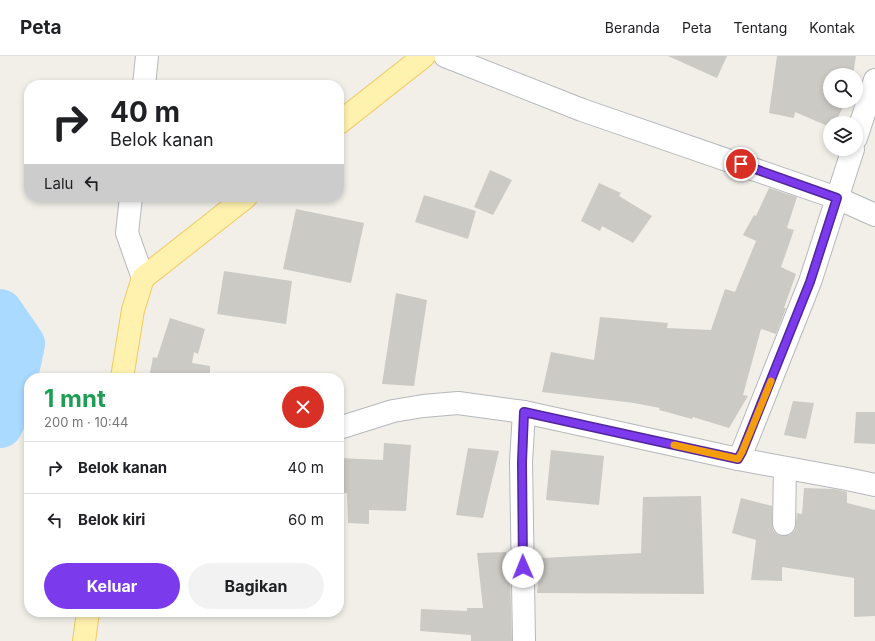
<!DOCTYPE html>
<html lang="id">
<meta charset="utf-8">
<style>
body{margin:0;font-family:Inter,sans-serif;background:#f2f2f2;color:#202124;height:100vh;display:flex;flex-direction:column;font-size:15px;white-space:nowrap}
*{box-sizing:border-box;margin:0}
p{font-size:13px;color:#757577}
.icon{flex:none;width:22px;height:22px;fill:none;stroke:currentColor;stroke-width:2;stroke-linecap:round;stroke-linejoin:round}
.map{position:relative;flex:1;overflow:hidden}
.drawer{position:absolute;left:24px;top:317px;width:320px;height:244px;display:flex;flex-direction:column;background:#fff;border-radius:16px;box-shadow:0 2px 6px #0003}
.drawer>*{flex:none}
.hud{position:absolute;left:24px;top:24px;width:320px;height:122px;border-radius:16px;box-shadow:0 2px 6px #0003;background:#fff;color:#202124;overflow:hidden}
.fabs{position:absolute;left:823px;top:12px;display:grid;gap:8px}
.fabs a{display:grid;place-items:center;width:40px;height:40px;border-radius:50%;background:#fff;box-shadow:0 2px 6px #0003;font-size:20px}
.pin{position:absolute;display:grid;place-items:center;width:34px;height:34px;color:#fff;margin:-17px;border:2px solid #fff;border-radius:50%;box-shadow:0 1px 4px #0007}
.me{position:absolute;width:44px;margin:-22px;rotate:359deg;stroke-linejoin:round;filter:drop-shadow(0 0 3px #0008)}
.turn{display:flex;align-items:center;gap:14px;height:84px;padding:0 20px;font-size:18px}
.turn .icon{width:52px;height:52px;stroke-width:2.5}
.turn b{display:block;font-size:28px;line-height:34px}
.then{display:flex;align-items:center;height:38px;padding:0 20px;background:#0003;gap:8px;font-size:15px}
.round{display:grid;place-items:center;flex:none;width:42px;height:42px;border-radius:21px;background:#f2f2f2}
.headline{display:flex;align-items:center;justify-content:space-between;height:68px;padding:0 20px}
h1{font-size:24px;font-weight:700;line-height:30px;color:#1e9e55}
.action{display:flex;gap:8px;margin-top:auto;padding:8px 20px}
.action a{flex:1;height:46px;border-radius:24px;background:#7c3aed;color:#fff;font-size:16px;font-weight:700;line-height:46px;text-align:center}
.action a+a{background:#f2f2f2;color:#202124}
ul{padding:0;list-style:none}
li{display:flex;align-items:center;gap:12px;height:52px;padding:0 20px;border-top:1px solid #e0e0e0}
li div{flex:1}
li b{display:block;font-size:15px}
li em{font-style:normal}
header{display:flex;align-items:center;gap:24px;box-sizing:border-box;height:56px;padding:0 20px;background:#fff;border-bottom:1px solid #e0e0e0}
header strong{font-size:19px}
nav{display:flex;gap:22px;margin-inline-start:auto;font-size:14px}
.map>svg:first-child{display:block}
</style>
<header>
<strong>Peta</strong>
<nav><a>Beranda</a><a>Peta</a><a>Tentang</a><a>Kontak</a></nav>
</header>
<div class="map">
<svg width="875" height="585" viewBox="0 0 875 585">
<rect width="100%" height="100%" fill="#f1efe8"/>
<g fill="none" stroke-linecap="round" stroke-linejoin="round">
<polyline stroke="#aadaff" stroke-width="46" points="0,256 22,288 8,353 0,369"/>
</g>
<g fill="#cccac5">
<polygon points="668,0 727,0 717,22"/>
<polygon points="777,0 856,0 853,19 830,19 830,45 846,45 835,67 830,67 830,71 795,56 794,62 769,57"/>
<polygon points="490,114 512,124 493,159 474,151"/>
<polygon points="599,127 621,137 619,140 652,160 633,187 602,170 600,175 581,165"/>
<polygon points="769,132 797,141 787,172 794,174 781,211 796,218 784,252 786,252 776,278 761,273 743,339 748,340 729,372 693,361 692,363 659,354 660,352 634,347 542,336 551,296 594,304 600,261 668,267 667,272 711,274 725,233 735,236 756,185 743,179 754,159 756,160"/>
<polygon points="424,139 476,155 468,183 415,166"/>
<polygon points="296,153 364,167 351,227 283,213"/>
<polygon points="224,215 292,225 286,268 217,258"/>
<polygon points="396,237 427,244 414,330 382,328"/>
<polygon points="170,262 205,273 198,298 194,296 192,307 210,310 210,322 149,322 153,301 157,302"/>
<polygon points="793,345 814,347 806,383 784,379"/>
<polygon points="856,356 875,356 875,388 854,387"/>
<polygon points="384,387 411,389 406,455 369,454 369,468 348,467 347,437 339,438 339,402 383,404"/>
<polygon points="468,392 499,395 483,462 456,459"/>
<polygon points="551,394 604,400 599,449 546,444"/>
<polygon points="804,432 834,433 847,436 847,447 875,454 875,560 854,561 854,522 782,511 782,525 751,524 756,484 732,477 741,442 772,450 772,468 773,474 777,478 784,480 790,479 795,474 796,468 797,457 802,458"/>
<polygon points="701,440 704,538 537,537 541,502 641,497 643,441"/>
<polygon points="506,496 510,518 512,585 471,585 471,579 420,575 421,553 467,555 467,552 483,552 477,497"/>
</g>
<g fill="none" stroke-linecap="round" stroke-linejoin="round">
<g stroke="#b5b8bc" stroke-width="24">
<g id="minor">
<polyline points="445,0 582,54 837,142 875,159"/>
<polyline points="144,29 147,0"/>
<polyline points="856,82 875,24"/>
<polyline points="131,141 127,177 143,222"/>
<polyline points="524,356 521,406 524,585"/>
<polyline points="339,372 393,355 423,350 458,347 524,356 738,403 742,396 747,384 810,226 853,93"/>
<polyline points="738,403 847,423 875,429"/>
<polyline points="784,468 785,412"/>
</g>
</g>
<g stroke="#f2c960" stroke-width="24">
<g id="major">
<polyline points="339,67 424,0"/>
<polyline points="122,322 133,254 143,222 246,141"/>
<polyline points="84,585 88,556"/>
</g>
</g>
<use href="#minor" stroke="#fff" stroke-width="22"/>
<use href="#major" stroke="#fff2af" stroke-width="22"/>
</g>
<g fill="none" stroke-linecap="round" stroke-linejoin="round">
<g stroke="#51269a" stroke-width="10">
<polyline id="route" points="523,511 522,406 524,356 738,403 742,396 810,226 837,142 741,108"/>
</g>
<use href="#route" stroke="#7c3aed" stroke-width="7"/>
<polyline stroke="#f59e0b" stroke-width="7" points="674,389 738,403 742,396 747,384 771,325"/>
</g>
</svg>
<div class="fabs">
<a><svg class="icon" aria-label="search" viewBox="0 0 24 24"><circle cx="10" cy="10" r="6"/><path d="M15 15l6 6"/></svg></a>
<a><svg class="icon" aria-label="layers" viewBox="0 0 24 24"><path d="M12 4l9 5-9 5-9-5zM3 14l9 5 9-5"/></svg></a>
</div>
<div class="pin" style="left:741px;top:108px;background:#d93025"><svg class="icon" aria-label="arrive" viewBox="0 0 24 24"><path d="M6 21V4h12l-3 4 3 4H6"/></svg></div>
<svg class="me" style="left:523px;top:511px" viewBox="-20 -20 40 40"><circle r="19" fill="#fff"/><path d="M0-13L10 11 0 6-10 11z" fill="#7c3aed"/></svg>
<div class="hud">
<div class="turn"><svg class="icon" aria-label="right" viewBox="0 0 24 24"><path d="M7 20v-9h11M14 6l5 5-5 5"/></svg><div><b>40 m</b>Belok kanan</div></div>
<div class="then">Lalu<svg class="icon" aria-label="left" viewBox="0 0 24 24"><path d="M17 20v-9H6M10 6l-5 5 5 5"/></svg></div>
</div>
<section class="drawer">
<div class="headline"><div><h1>1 mnt</h1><p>200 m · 10:44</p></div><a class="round" style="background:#d93025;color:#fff"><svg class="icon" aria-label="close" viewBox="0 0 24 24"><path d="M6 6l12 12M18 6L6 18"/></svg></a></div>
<ul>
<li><svg class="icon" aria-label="right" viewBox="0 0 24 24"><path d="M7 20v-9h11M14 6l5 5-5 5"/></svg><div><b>Belok kanan</b></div><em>40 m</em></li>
<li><svg class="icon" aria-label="left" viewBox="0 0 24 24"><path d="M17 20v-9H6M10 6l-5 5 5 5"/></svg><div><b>Belok kiri</b></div><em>60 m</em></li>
</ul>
<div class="action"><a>Keluar</a><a>Bagikan</a></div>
</section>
</div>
